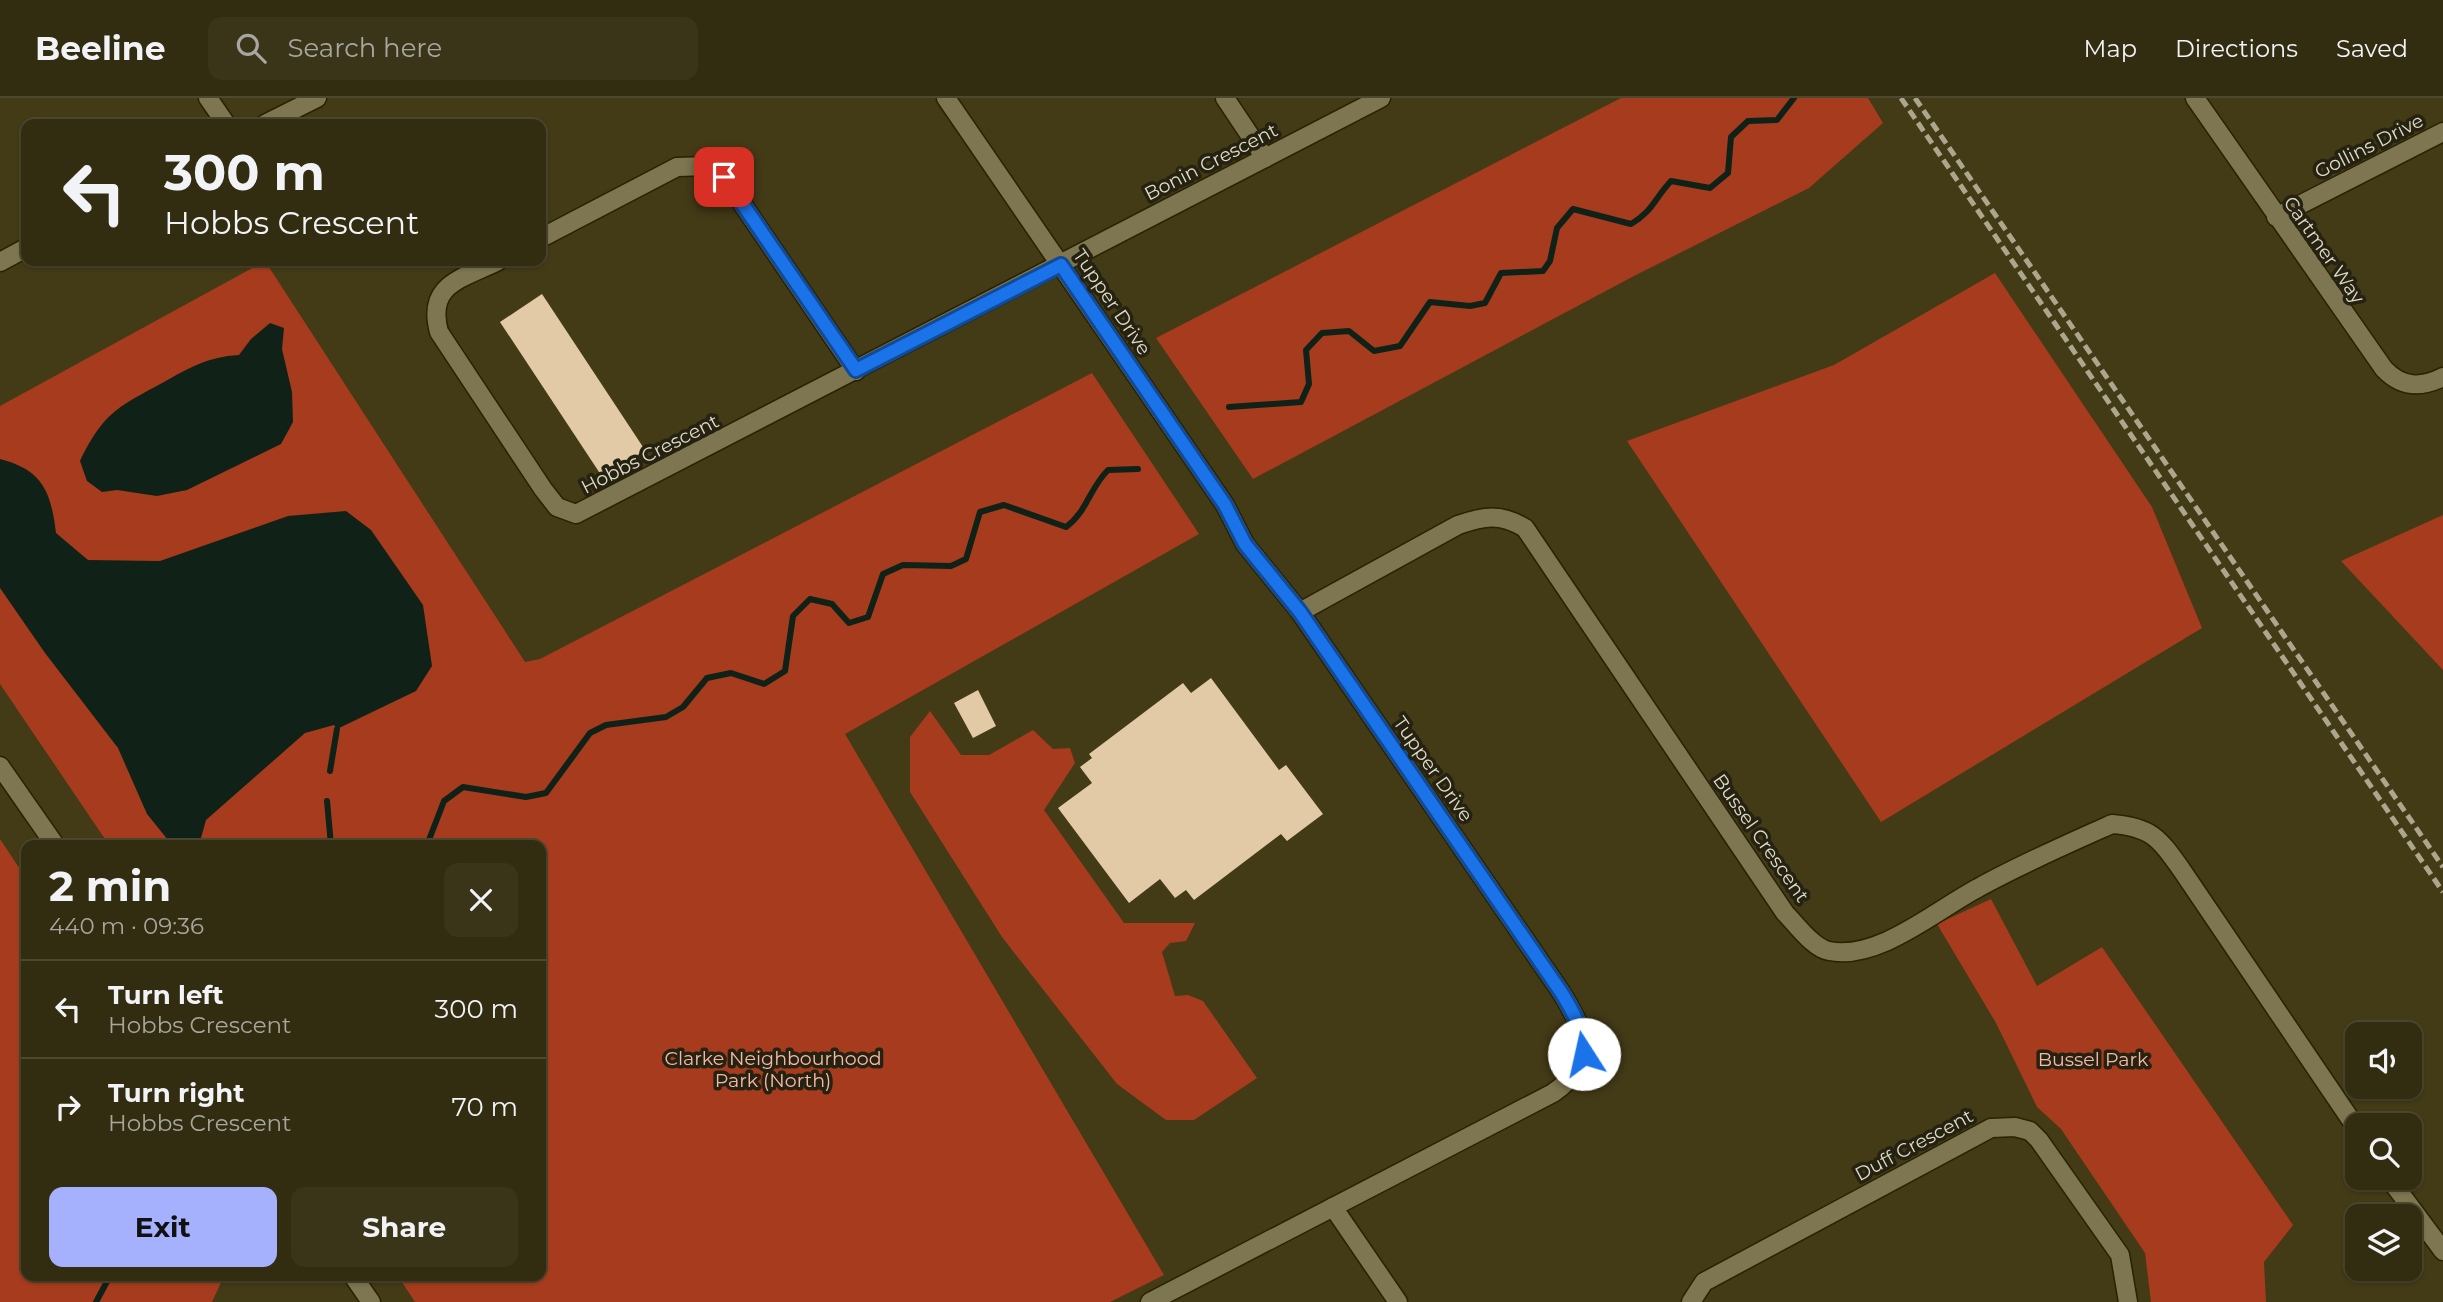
<!DOCTYPE html>
<meta charset="utf-8">
<style>
body{margin:0;font-family:Montserrat,sans-serif;background:#3a3419;color:#f1f3f6;height:100vh;display:flex;flex-direction:column;font-size:26px;white-space:nowrap}
*{box-sizing:border-box;margin:0}
p{font-size:23px;color:#a8a79f}
.icon{flex:none;width:38px;height:38px;fill:none;stroke:currentColor;stroke-width:2;stroke-linecap:round;stroke-linejoin:round}
.map{position:relative;flex:1;overflow:hidden}
.details{position:absolute;left:21px;top:742px;width:525px;height:441px;display:flex;flex-direction:column;background:#322c10;border-radius:14px;box-shadow:0 2px 5px #0004,0 0 0 2px #4d4830}
.details>*{flex:none}
.guide{position:absolute;left:21px;top:21px;width:525px;height:147px;border-radius:14px;box-shadow:0 2px 5px #0004,0 0 0 2px #4d4830;background:#322c10;color:#f1f3f6;overflow:hidden}
.buttons{position:absolute;left:2345px;top:924px;display:grid;gap:14px}
.buttons a{display:grid;place-items:center;width:77px;height:77px;border-radius:14px;background:#322c10;box-shadow:0 2px 5px #0004,0 0 0 2px #4d4830;font-size:35px}
.pin{position:absolute;display:grid;place-items:center;width:60px;height:60px;color:#fff;margin:-30px;border-radius:14px;box-shadow:0 4px 10px #0006}
.me{position:absolute;width:77px;margin:-38px;rotate:350deg;stroke-linejoin:round;filter:drop-shadow(0 0 5px #0008)}
.turn{display:flex;align-items:center;gap:24px;height:147px;padding:0 28px;font-size:32px}
.turn .icon{width:91px;height:91px;stroke-width:2.5}
.turn b{display:block;font-size:49px;line-height:60px}
.round{display:grid;place-items:center;flex:none;width:74px;height:74px;border-radius:14px;background:#3a3419}
.summary{display:flex;align-items:center;justify-content:space-between;height:119px;padding:0 28px}
h1{font-size:42px;font-weight:700;line-height:52px}
.cta{display:flex;gap:14px;margin-top:auto;padding:14px 28px}
.cta a{flex:1;height:80px;border-radius:14px;background:#a5b1fc;color:#111;font-size:28px;font-weight:700;line-height:80px;text-align:center}
.cta a+a{background:#3a3419;color:#f1f3f6}
ul{padding:0;list-style:none}
li{display:flex;align-items:center;gap:21px;height:98px;padding:0 28px;border-top:2px solid #4d4830}
li div{flex:1}
li b{display:block;font-size:26px}
li em{font-style:normal}
header{display:flex;align-items:center;gap:42px;box-sizing:border-box;height:98px;padding:0 35px;background:#322c10;border-bottom:2px solid #4d4830}
header strong{font-size:33px}
nav{display:flex;gap:38px;margin-inline-start:auto;font-size:24px}
.search{width:490px;height:63px;background:#3a3419;display:flex;align-items:center;gap:18px;box-sizing:border-box;padding:0 24px;border-radius:14px;color:#a8a79f;font-size:26px}
.map>svg:first-child{display:block}
</style>
<header>
<strong>Beeline</strong>
<div class="search"><svg class="icon" aria-label="search" viewBox="0 0 24 24"><circle cx="10" cy="10" r="6"/><path d="M15 15l6 6"/></svg>Search here</div>
<nav><a>Map</a><a>Directions</a><a>Saved</a></nav>
</header>
<div class="map">
<svg width="2443" height="1204" viewBox="0 0 2443 1204">
<rect width="100%" height="100%" fill="#433a16"/>
<g fill="#a63c1d">
<polygon points="1621,0 1868,0 1883,25 1809,90 1632,179 1253,381 1156,240"/>
<polygon points="265,163 525,564 540,561 1092,275 1199,436 845,636 1164,1177 1110,1204 415,1204 398,1178 541,1178 541,747 109,747 0,586 0,308"/>
<polygon points="1995,175 2152,409 2202,530 1881,724 1627,343 1834,267"/>
<polygon points="2443,417 2443,572 2341,463"/>
<polygon points="930,613 961,657 989,657 1033,632 1053,651 1070,650 1075,665 1044,712 1124,825 1195,825 1186,843 1170,845 1162,854 1175,898 1188,897 1203,903 1257,980 1194,1022 1166,1022 1117,986 1002,839 910,694 910,639"/>
<polygon points="0,741 26,780 26,1178 224,1178 212,1204 0,1204"/>
<polygon points="1991,801 2037,888 2102,849 2293,1127 2264,1164 2266,1204 2151,1204 2145,1155 2061,1031 2037,1009 1996,925 1937,826"/>
</g>
<g fill="#102217">
<path d="M270 225 284 230 282 251 292 294 293 324 281 346 187 392 157 398 117 392 102 394 87 383 80 363C104 314 118 309 164 284 191 269 207 259 239 257L251 241Z"/>
<path d="M0 361C43 372 51 394 56 435L88 462 160 463 288 418 346 413 371 432 423 507 432 568 416 593 337 631 334 627 305 635 206 722 199 747H172L147 716 118 650 45 555 0 490Z"/>
</g>
<g fill="none" stroke-linecap="round" stroke-linejoin="round">
<g stroke="#102217" stroke-width="6">
<path d="M1229 309 1301 304 1309 286 1306 252 1322 235 1349 233 1374 253 1400 248 1430 204 1470 208 1485 205 1501 175 1543 173 1550 163 1557 130 1573 111 1631 126C1652 114 1655 100 1671 83L1710 90 1728 75 1731 39 1748 23 1777 22 1794 0"/>
<polyline points="330,673 337,631"/>
<polyline points="327,703 331,747"/>
<path d="M427 747 444 703 463 689 526 699 546 695 590 635 606 627 666 619 683 609 707 580 731 575 764 586 785 573 793 518 810 501 832 506 849 525 868 519 883 476 903 467 951 468 966 461 980 414 1004 407 1066 429C1087 414 1089 391 1108 372L1138 371"/>
<polyline points="96,1204 110,1178"/>
</g>
</g>
<g fill="#e3caa7">
<polygon points="542,196 645,352 603,380 500,224"/>
<polygon points="1211,580 1279,672 1286,667 1323,716 1287,743 1281,736 1194,802 1186,792 1175,800 1160,781 1129,805 1058,710 1092,685 1080,669 1092,660 1089,656 1183,585 1191,595"/>
<polygon points="978,592 996,628 973,640 954,605"/>
</g>
<g fill="none" stroke-linecap="round" stroke-linejoin="round">
<g stroke="#292100" stroke-width="21">
<g id="street">
<polyline points="208,0 226,26"/>
<polyline points="1225,0 1265,60"/>
<path d="M2195 0 2384 271C2402 290 2421 290 2443 279"/>
<polyline points="2276,119 2443,34"/>
<polyline points="541,140 677,69 709,68 724,79 856,273"/>
<path d="M498 163C462 181 426 186 439 234L543 391 557 409 576 416 1381 0"/>
<path d="M1300 514 1458 427C1484 418 1500 415 1525 430L1785 815C1796 826 1813 850 1829 853 1878 863 1936 812 1978 790 2021 766 2067 746 2112 726 2151 729 2159 740 2181 771L2357 1031"/>
<polyline points="2389,1080 2443,1153"/>
<polyline points="1333,1109 1398,1204"/>
<polyline points="1691,1204 1704,1184 1991,1030 2015,1029 2030,1033 2039,1042 2120,1157 2128,1204"/>
</g>
</g>
<g stroke="#292100" stroke-width="21">
<g id="secondary">
<path d="M946 0 1225 407 1245 446 1300 514 1561 894C1586 934 1598 964 1553 995L1150 1204"/>
<polyline points="265,26 317,0"/>
<polyline points="0,164 26,150"/>
<polyline points="0,668 55,747"/>
<polyline points="353,1178 371,1204"/>
</g>
</g>
<use href="#street" stroke="#7e7650" stroke-width="18"/>
<use href="#secondary" stroke="#7e7650" stroke-width="18"/>
<g stroke="#aca68d" stroke-width="5" stroke-dasharray="10 5" stroke-linecap="butt">
<polyline points="1901,0 2443,794"/>
<polyline points="1915,0 2443,769"/>
</g>
</g>
<g fill="none" stroke-linecap="round" stroke-linejoin="round">
<g stroke="#114b97" stroke-width="18">
<path id="route" d="M724 79 856 272 1061 167 1225 407 1245 446 1300 514 1561 894C1574 915 1583 931 1584 956"/>
</g>
<use href="#route" stroke="#1a73e8" stroke-width="12"/>
</g>
<g text-anchor="middle" dominant-baseline="central" stroke-width="7" stroke-linejoin="round" paint-order="stroke">
<g font-size="19" fill="#dfdbc7" stroke="#252212">
<text transform="translate(2369 48) rotate(-27)">Gollins Drive</text>
<text transform="translate(1211 64) rotate(-27)">Bonin Crescent</text>
<text transform="translate(2324 152) rotate(55)">Cartmer Way</text>
<text transform="translate(1112 204) rotate(56)">Tupper Drive</text>
<text transform="translate(650 356) rotate(-27)">Hobbs Crescent</text>
<text transform="translate(1433 671) rotate(55)">Tupper Drive</text>
<text transform="translate(1761 740) rotate(55)">Bussel Crescent</text>
<text transform="translate(1914 1047) rotate(-28)">Duff Crescent</text>
</g>
<g font-size="19" fill="#f7b8a6" stroke="#252212">
<text x="773" y="960">Clarke Neighbourhood<tspan x="773" dy="22">Park (North)</tspan></text>
<text x="2093" y="961">Bussel Park</text>
</g>
</g>
</svg>
<div class="buttons">
<a><svg class="icon" aria-label="sound" viewBox="0 0 24 24"><path d="M4 9h4l5-4v14l-5-4H4zM17 9q2 3 0 6"/></svg></a>
<a><svg class="icon" aria-label="search" viewBox="0 0 24 24"><circle cx="10" cy="10" r="6"/><path d="M15 15l6 6"/></svg></a>
<a><svg class="icon" aria-label="layers" viewBox="0 0 24 24"><path d="M12 4l9 5-9 5-9-5zM3 14l9 5 9-5"/></svg></a>
</div>
<div class="pin" style="left:724px;top:79px;background:#d93025"><svg class="icon" aria-label="arrive" viewBox="0 0 24 24"><path d="M6 21V4h12l-3 4 3 4H6"/></svg></div>
<svg class="me" style="left:1584px;top:956px" viewBox="-20 -20 40 40"><circle r="19" fill="#fff"/><path d="M0-13L10 11 0 6-10 11z" fill="#1a73e8"/></svg>
<div class="guide">
<div class="turn"><svg class="icon" aria-label="left" viewBox="0 0 24 24"><path d="M17 20v-9H6M10 6l-5 5 5 5"/></svg><div><b>300 m</b>Hobbs Crescent</div></div>
</div>
<section class="details">
<div class="summary"><div><h1>2 min</h1><p>440 m · 09:36</p></div><a class="round"><svg class="icon" aria-label="close" viewBox="0 0 24 24"><path d="M6 6l12 12M18 6L6 18"/></svg></a></div>
<ul>
<li><svg class="icon" aria-label="left" viewBox="0 0 24 24"><path d="M17 20v-9H6M10 6l-5 5 5 5"/></svg><div><b>Turn left</b><p>Hobbs Crescent</p></div><em>300 m</em></li>
<li><svg class="icon" aria-label="right" viewBox="0 0 24 24"><path d="M7 20v-9h11M14 6l5 5-5 5"/></svg><div><b>Turn right</b><p>Hobbs Crescent</p></div><em>70 m</em></li>
</ul>
<div class="cta"><a>Exit</a><a>Share</a></div>
</section>
</div>
